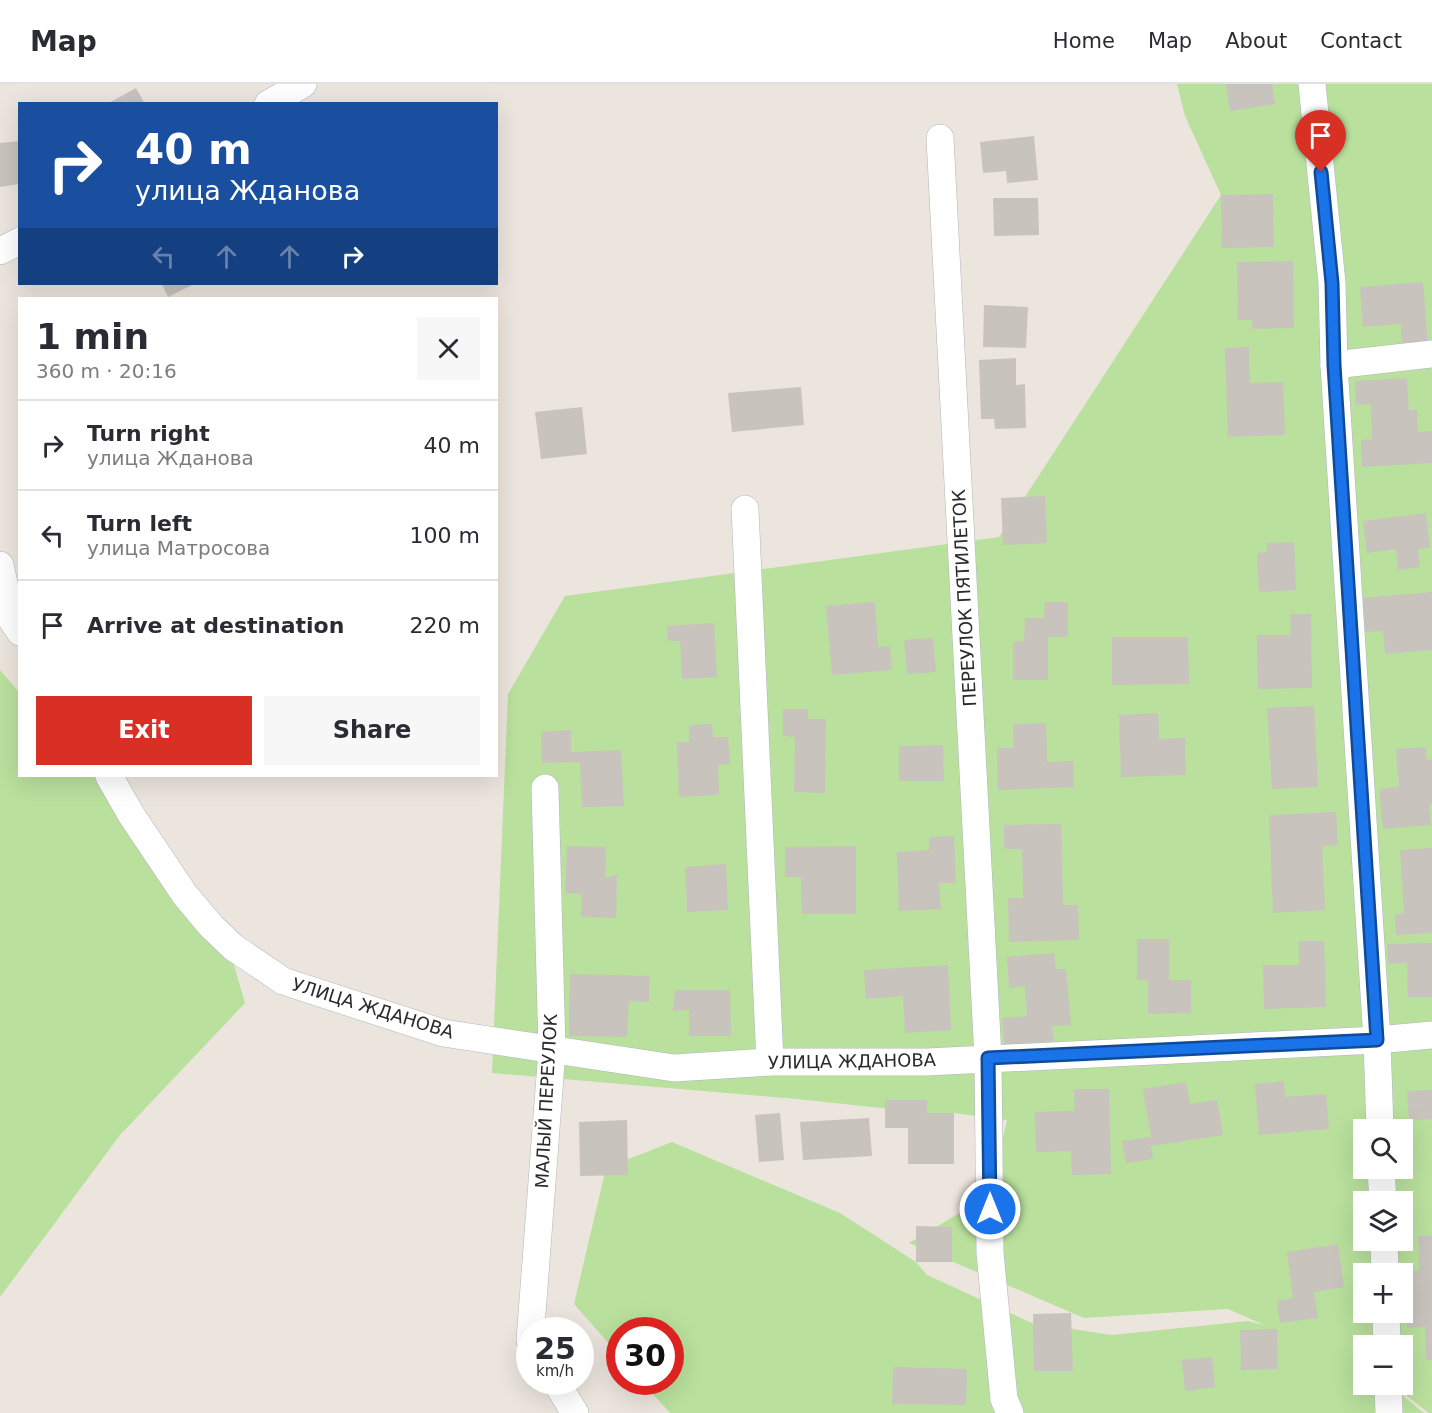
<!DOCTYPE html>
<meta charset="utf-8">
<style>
body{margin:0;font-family:"DejaVu Sans",sans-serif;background:#f7f7f7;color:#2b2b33;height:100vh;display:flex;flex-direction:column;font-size:22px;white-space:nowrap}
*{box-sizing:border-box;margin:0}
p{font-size:20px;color:#7c7c81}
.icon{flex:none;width:33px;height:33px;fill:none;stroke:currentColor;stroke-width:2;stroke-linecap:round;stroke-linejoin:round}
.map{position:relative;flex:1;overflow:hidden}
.drawer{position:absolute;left:18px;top:213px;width:480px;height:480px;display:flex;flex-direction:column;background:#fff;border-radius:0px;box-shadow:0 6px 24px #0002}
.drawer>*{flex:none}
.banner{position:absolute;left:18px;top:18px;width:480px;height:183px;border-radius:0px;box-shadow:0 6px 24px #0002;background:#1a4fa0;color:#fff;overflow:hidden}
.buttons{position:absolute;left:1353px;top:1035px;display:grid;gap:12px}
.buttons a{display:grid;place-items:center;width:60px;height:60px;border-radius:0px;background:#fff;box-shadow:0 6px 24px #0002;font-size:30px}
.speed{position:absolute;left:516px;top:1233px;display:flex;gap:12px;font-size:30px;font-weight:700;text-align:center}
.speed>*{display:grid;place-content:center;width:78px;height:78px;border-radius:50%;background:#fff;box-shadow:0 6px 24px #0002;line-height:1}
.speed small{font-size:15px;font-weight:400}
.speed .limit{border:9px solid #d22;background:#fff;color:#111}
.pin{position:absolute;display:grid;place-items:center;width:51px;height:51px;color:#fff;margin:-62px -26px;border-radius:50% 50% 50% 0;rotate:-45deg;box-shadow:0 0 6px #0007}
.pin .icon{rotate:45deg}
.me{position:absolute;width:66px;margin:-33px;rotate:0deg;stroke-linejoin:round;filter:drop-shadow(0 0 4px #0008)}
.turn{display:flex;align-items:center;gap:21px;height:126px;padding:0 18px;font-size:27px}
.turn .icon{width:78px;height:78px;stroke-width:2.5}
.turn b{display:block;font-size:42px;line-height:51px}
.lanes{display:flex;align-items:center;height:57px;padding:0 18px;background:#0003;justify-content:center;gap:30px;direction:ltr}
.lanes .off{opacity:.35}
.round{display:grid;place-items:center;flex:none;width:63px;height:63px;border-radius:0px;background:#f7f7f7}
.head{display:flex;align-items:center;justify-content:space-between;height:102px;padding:0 18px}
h1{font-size:36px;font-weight:700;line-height:45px}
.button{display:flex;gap:12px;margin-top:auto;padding:12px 18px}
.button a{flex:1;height:69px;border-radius:0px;background:#d93025;color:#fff;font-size:24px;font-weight:700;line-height:69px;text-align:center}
.button a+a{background:#f7f7f7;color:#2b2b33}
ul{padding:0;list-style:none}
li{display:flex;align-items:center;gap:18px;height:90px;padding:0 18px;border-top:2px solid #e1e1e2}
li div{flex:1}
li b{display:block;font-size:22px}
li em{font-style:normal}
header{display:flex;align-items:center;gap:36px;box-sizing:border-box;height:84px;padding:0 30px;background:#fff;border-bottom:2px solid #e1e1e2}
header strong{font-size:28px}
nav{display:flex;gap:33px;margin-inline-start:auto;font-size:21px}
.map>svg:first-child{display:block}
</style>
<header>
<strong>Map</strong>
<nav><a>Home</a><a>Map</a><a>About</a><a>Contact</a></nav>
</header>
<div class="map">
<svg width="1432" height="1329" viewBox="0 0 1432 1329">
<rect width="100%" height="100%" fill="#ece5de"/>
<g fill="#b9e09d" fill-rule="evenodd">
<path d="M1177 0H1432V1329H1429L1392 1301 1402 1300V1262H1364V1300L1390 1301 1424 1329H670L642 1298H670V1246H620L619 1271 574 1220 606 1084 672 1058 840 1129 916 1178 927 1191 1032 1239 1112 1251 1248 1237 1264 1241 1228 1225 1084 1234 909 1159 990 1111 1007 1036 954 1029H927L797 1015 492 989 508 610 565 512 999 453 1221 111 1185 32ZM1364 1046H1402V1084H1364ZM1364 1118H1402V1156H1364ZM1364 1190H1402V1228H1364Z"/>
<polygon points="0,586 19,608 20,692 93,692 221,837 245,919 120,1051 0,1213"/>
</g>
<g fill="#c8c3bc">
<polygon points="1226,0 1272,0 1275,20 1230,27"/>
<polygon points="136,4 145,20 107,20"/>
<polygon points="1034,52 1038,96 1007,99 1006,87 983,89 980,58"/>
<polygon points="20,57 20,100 0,103 0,59"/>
<polygon points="1273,110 1274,163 1222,164 1221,111"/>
<polygon points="993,114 1038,114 1039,151 994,152"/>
<polygon points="1293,177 1294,244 1252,245 1252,236 1238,236 1237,178"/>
<polygon points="1423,198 1428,260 1402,262 1401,240 1363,243 1360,203"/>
<polygon points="162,200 194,200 168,213"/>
<polygon points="984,221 1028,223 1026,264 983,263"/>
<polygon points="1249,263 1250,299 1283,298 1285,351 1228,353 1225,264"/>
<polygon points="1016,274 1016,301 1025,300 1026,344 995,345 994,335 981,335 979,276"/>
<polygon points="1407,294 1409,326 1417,326 1418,348 1432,347 1432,379 1362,383 1361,356 1372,355 1371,320 1356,321 1355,297"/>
<polygon points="801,303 804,341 732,348 728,309"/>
<polygon points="582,323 587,370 541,375 535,328"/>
<polygon points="1045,412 1047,459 1003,461 1001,414"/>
<polygon points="1426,429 1430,464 1418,465 1420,483 1398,486 1396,465 1367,469 1363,437"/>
<polygon points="1294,458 1296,506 1259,508 1257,469 1267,468 1267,459"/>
<polygon points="1432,508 1432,566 1385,570 1383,547 1365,548 1362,514"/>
<polygon points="875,518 878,563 890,562 892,586 832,591 826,522"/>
<polygon points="1045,518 1068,518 1068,553 1048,553 1048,596 1013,596 1013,558 1024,557 1025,534 1044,534"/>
<polygon points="1290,530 1311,530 1312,604 1258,605 1257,551 1291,551"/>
<polygon points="714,539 717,593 682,595 680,557 668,557 667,542"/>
<polygon points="1112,553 1188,553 1189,600 1112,601"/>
<polygon points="933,554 936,588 907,590 904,556"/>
<polygon points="1314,622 1318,703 1272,705 1267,624"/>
<polygon points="783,625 808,625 808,635 826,635 825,709 794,708 795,653 783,652"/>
<polygon points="1158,629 1159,655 1185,654 1186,691 1121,693 1119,631"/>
<polygon points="1046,639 1047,678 1073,677 1074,703 998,706 997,664 1014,664 1013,640"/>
<polygon points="712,640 713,653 728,653 730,680 718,681 719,711 679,713 677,658 689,658 689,641"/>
<polygon points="571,646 571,668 621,666 624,722 582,723 580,678 542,679 541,648"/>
<polygon points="943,661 944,697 899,697 899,662"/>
<polygon points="1426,663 1427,676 1432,675 1432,720 1429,720 1431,741 1383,745 1379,705 1399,703 1396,665"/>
<polygon points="1336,728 1338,761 1322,762 1325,826 1273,829 1269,731"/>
<polygon points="1061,740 1063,821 1078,821 1079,856 1009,858 1008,814 1023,814 1022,765 1004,765 1004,741"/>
<polygon points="954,752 956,799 939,799 941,825 899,827 897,768 929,766 929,753"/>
<polygon points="567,762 606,763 605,794 617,791 616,834 581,833 582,810 565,809"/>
<polygon points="856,762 856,830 802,830 801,793 785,793 785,763"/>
<polygon points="1432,764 1432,849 1396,851 1395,830 1404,829 1400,766"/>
<polygon points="726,780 728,826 687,828 685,783"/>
<polygon points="1137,855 1169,855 1169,896 1191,896 1191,929 1148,930 1148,896 1137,896"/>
<polygon points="1299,857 1324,857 1326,923 1264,925 1263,881 1299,881"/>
<polygon points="1432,859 1432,913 1408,913 1407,879 1388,880 1387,860"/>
<polygon points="1054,869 1056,885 1066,885 1071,941 1052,942 1054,957 1004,961 1002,934 1027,932 1025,902 1009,904 1007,873"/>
<polygon points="948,881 951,946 905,949 903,912 866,915 864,886"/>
<polygon points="570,890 650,892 649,918 629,917 627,953 569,952"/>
<polygon points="675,906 730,906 731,952 689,952 689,926 673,927"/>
<polygon points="1284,997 1285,1013 1326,1010 1329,1045 1259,1051 1255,1000"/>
<polygon points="1186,998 1190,1020 1217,1016 1223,1051 1151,1062 1153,1075 1126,1079 1122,1057 1151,1053 1143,1005"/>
<polygon points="1074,1005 1109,1005 1111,1090 1072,1091 1071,1067 1036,1068 1035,1028 1075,1027"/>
<polygon points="1432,1006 1432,1035 1409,1036 1407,1007"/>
<polygon points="885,1016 927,1016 927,1029 954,1029 954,1080 908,1080 908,1044 885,1044"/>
<polygon points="780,1029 784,1076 759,1078 755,1031"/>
<polygon points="869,1034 872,1072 803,1076 800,1038"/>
<polygon points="627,1036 628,1091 580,1092 579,1038"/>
<polygon points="916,1142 952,1143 952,1178 916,1178"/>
<polygon points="1418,1152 1432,1152 1432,1276 1426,1276 1425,1243 1407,1244 1405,1187 1419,1186"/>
<polygon points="1338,1160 1344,1203 1314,1208 1318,1234 1280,1239 1277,1217 1293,1214 1287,1168"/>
<polygon points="1071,1229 1073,1287 1034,1287 1033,1230"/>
<polygon points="1277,1245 1278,1285 1241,1286 1240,1246"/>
<polygon points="1212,1273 1215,1303 1185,1307 1182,1276"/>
<polygon points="893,1283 967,1285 966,1321 892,1320"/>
</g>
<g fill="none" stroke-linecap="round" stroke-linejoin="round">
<g stroke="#b1b5be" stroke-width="28">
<g id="minor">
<polyline points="1312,0 1332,199 1334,281 1377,956 1380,1046"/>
<polyline points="268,20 303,0"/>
<polyline points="940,54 988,974 990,1169 1004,1315 1010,1329"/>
<polyline points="0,167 20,157"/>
<polyline points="1334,281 1432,270"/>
<polyline points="745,425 770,978"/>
<polyline points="0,481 12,536 20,548"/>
<polyline points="109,692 132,732 185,811 211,842 233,863 283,897 443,949 674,984 770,978 927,978 1377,956 1432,951"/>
<polyline points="1381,1084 1383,1118"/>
<polyline points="1384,1156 1385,1190"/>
<polyline points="1386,1228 1387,1262"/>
<polyline points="530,1256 552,966 545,704"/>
<polyline points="556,1298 575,1329"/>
<polyline points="1388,1300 1389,1329"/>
</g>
</g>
<use href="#minor" stroke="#fff" stroke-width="27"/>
</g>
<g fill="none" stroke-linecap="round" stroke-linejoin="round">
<g stroke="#114b97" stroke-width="15">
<polyline id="route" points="990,1125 988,974 1377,956 1334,281 1332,199 1321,88"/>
</g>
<use href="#route" stroke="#1a73e8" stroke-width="10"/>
</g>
<g text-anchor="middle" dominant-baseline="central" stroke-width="4.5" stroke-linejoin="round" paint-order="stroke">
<g font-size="18" fill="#2b2b2b" stroke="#fff">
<text transform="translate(964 514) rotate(-93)">ПЕРЕУЛОК ПЯТИЛЕТОК</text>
<text transform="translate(373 924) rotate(17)">УЛИЦА ЖДАНОВА</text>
<text transform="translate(852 977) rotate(-1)">УЛИЦА ЖДАНОВА</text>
<text transform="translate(546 1017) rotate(-87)">МАЛЫЙ ПЕРЕУЛОК</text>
</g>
</g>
</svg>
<div class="buttons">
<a><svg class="icon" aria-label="search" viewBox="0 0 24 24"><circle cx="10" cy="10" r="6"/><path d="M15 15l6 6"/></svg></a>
<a><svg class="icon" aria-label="layers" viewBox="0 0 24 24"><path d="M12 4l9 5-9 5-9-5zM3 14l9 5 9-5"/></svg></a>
<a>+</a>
<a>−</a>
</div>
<div class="speed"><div>25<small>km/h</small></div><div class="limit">30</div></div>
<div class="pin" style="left:1321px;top:88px;background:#d93025"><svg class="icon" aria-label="arrive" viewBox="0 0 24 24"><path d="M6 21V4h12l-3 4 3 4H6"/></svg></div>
<svg class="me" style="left:990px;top:1125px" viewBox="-20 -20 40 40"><circle r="17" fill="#1a73e8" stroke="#fff" stroke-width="3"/><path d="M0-11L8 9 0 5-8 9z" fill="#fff"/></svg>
<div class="banner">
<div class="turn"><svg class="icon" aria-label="right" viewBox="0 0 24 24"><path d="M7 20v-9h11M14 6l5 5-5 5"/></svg><div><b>40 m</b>улица Жданова</div></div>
<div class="lanes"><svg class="icon off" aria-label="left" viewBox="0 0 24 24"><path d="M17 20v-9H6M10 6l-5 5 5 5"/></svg><svg class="icon off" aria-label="ahead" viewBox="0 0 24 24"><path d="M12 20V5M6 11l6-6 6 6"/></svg><svg class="icon off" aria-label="ahead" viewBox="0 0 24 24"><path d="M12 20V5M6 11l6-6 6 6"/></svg><svg class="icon" aria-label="right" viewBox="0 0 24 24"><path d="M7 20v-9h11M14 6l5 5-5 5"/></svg></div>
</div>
<section class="drawer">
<div class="head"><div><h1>1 min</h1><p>360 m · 20:16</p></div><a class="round"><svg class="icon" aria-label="close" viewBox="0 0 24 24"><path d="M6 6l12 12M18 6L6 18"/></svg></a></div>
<ul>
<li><svg class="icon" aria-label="right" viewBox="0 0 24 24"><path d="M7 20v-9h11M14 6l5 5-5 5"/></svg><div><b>Turn right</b><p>улица Жданова</p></div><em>40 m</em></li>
<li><svg class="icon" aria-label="left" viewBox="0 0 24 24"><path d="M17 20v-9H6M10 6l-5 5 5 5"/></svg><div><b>Turn left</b><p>улица Матросова</p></div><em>100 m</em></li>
<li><svg class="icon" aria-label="arrive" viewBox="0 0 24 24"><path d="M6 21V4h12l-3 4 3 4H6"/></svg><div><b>Arrive at destination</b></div><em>220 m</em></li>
</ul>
<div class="button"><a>Exit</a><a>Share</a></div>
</section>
</div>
